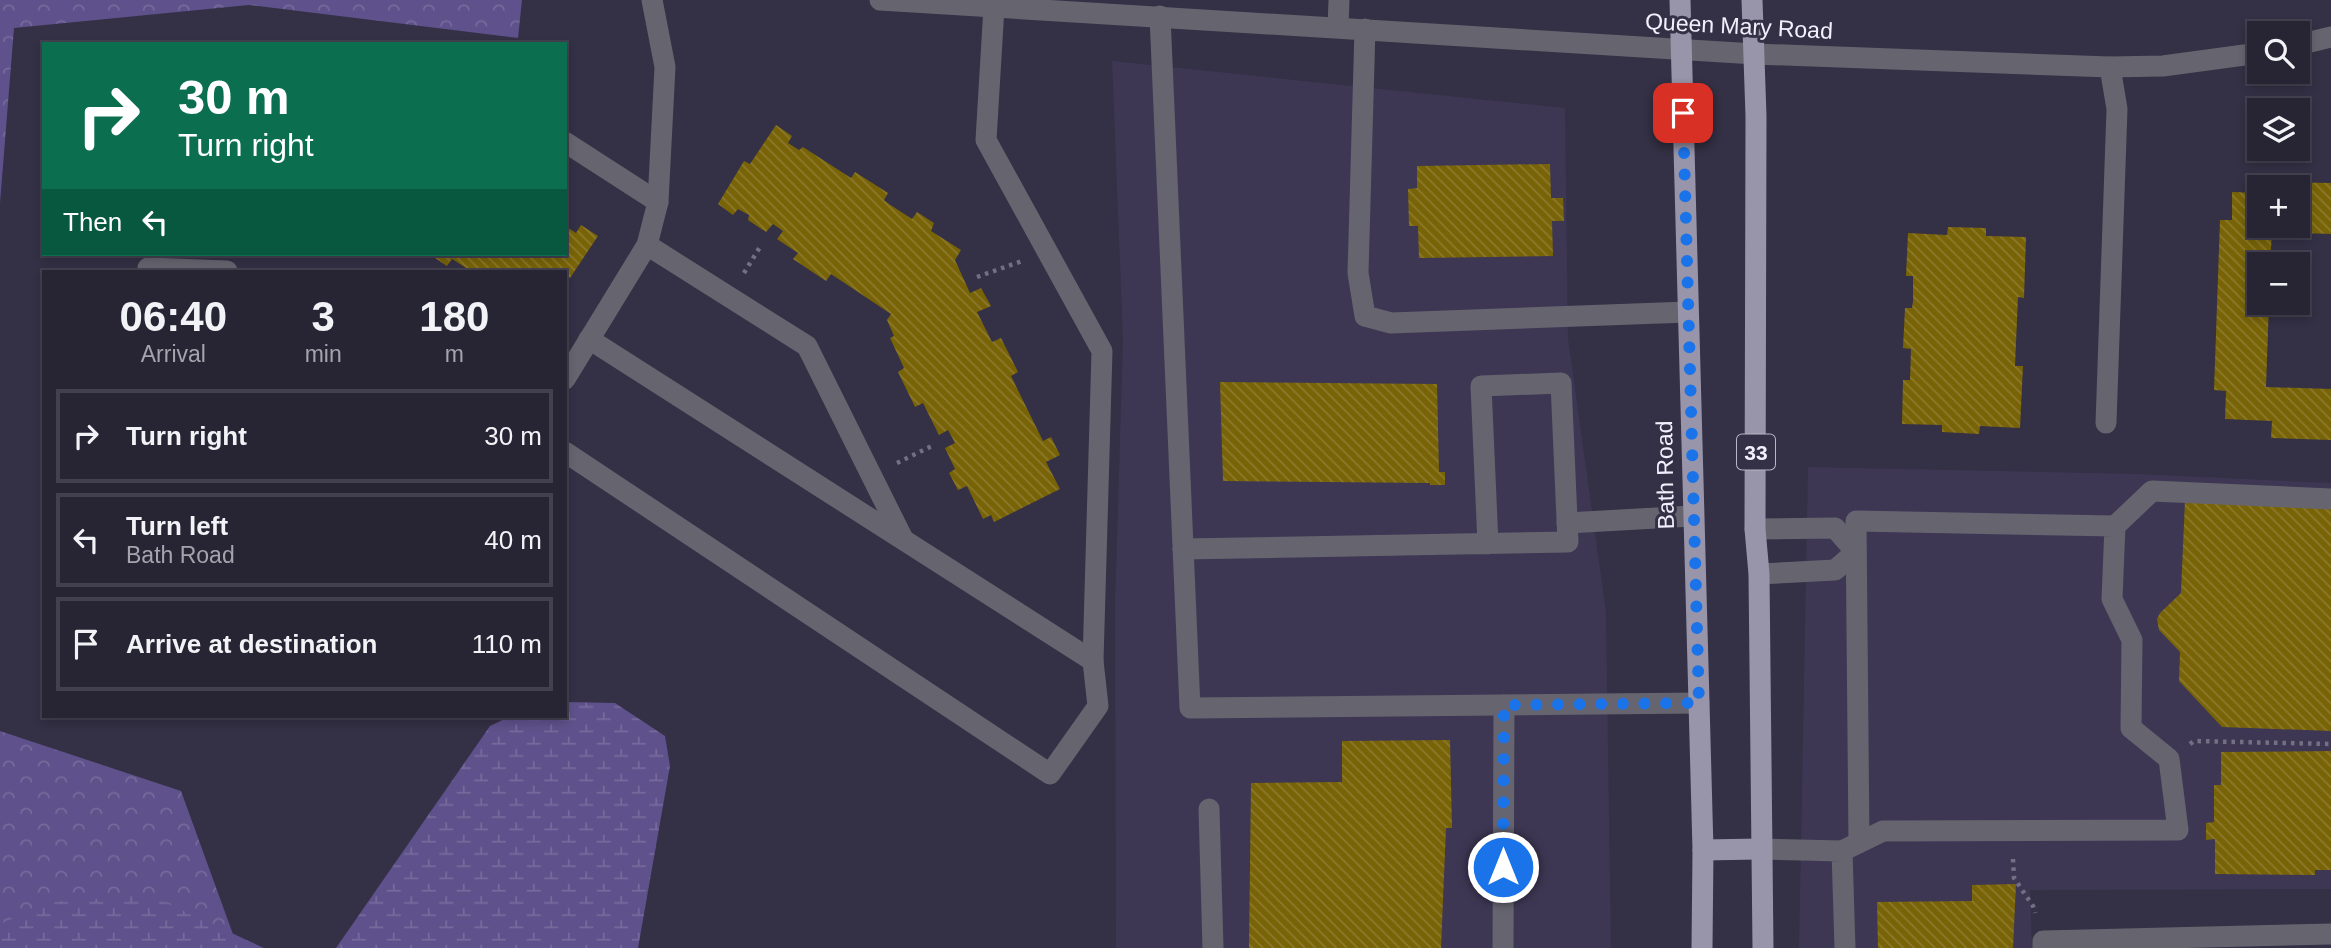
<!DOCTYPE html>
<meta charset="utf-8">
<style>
body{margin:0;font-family:Helvetica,sans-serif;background:#2f2c3c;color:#f1f3f6;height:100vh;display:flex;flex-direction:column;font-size:26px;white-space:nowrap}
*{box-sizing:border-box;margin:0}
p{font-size:23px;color:#a4a4ac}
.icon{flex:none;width:38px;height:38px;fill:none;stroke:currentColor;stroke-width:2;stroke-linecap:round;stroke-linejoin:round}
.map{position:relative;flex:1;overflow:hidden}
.panel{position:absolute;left:42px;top:270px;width:525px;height:448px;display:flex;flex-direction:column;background:#272434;border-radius:0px;box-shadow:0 4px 10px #0003,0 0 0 2px #43414f}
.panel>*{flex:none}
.banner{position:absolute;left:42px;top:42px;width:525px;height:214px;border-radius:0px;box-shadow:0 4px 10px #0003,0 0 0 2px #43414f;background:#0b6e4f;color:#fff;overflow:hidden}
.controls{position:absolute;left:2247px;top:21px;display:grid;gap:14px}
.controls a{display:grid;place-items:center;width:63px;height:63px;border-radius:0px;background:#272434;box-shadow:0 4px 10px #0003,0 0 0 2px #43414f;font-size:35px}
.pin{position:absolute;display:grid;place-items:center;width:60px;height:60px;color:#fff;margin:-30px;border-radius:14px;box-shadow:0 4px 10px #0006}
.me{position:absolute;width:77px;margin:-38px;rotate:0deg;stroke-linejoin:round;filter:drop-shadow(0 0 5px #0008)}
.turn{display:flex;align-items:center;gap:24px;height:147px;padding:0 21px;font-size:32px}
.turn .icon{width:91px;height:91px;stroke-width:2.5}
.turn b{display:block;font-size:49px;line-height:60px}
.then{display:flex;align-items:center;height:66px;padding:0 21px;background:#0003;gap:14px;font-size:26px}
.eta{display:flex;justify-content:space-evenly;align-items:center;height:119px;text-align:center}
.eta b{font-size:42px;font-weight:700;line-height:49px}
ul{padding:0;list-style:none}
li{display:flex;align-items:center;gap:21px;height:94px;margin:0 14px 10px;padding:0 7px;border:4px solid #43414f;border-radius:0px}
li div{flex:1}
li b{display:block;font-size:26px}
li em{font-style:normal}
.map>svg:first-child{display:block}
</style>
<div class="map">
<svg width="2331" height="948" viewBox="0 0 2331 948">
<defs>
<pattern id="forest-crowns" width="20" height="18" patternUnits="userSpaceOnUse" patternTransform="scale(1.75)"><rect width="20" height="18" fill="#5f518b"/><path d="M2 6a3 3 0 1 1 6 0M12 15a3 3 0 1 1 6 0" fill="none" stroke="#766a9c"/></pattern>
<pattern id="wetland-marsh" width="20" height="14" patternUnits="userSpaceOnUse" patternTransform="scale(1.75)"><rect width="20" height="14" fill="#5f518b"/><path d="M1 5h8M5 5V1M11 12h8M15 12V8" fill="none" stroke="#766a9c"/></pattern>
<pattern id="building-back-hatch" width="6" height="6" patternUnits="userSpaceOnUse" patternTransform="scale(1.75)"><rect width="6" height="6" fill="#786307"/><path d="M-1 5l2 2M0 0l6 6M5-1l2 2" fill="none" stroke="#8c7a2c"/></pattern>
</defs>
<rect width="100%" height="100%" fill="#343045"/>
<g fill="#3d3753">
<polygon points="1112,61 1565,108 1568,338 1606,612 1611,948 1116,948 1115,606 1123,340"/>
<polygon points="1808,467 2139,474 2331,483 2331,889 2030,890 2032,948 1799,948"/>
</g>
<g fill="url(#forest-crowns)">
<polygon points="0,0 522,0 518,38 249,5 14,28 0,203"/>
<polygon points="0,731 181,791 238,948 0,948"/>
</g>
<g fill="url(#wetland-marsh)">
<polygon points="565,702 615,703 665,736 670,766 638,948 336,948 490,726 511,716 565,716"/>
<polygon points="149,895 264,948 0,948 0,924 54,902"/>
</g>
<g fill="url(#building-back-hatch)">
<polygon points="776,125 792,136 788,143 799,150 803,147 851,178 855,172 888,193 884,200 889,204 912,219 917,212 934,223 931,231 961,250 955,260 970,293 981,288 991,306 977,312 992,342 1001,338 1018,372 1011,376 1043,441 1051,437 1060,455 1046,462 1060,489 994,522 991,515 983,519 967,486 958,490 949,473 955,469 945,448 955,443 948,430 939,435 923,403 915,407 898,372 904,368 890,338 894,336 887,320 891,314 831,274 826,281 793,259 798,253 777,239 783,231 773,224 766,232 748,220 749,215 738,209 733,215 718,204 744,161 750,164"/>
<polygon points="1550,164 1551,198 1563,198 1564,221 1552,221 1553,256 1419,258 1418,226 1409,226 1408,189 1417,188 1417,166"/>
<polygon points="2279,182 2331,183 2331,234 2272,232 2270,264 2259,264 2259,303 2269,303 2266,387 2331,389 2331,440 2271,438 2272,421 2225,419 2226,391 2214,390 2220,220 2232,220 2232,192 2259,193 2259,226 2298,226 2298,187 2279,187"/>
<polygon points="581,225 598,236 570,278 567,276 565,279 565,271 471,271 452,259 447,266 429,254 565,254 565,226 576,233"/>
<polygon points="1948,227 1986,228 1986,236 2026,237 2024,298 2018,297 2015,366 2023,366 2020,428 1980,426 1979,434 1942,432 1942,425 1902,424 1903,380 1910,380 1911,349 1903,348 1905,308 1912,308 1913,301 1913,276 1906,276 1908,233 1947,235"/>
<polygon points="1220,382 1437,384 1439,472 1445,472 1445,485 1430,485 1430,483 1223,481"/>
<polygon points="2185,500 2331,505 2331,731 2222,727 2179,681 2180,652 2159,630 2157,619 2160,613 2181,593"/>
<polygon points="1450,740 1452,828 1446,828 1441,948 1249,948 1251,783 1342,782 1342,741"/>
<polygon points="2331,751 2331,870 2315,870 2315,875 2215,874 2215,839 2206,840 2206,823 2214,822 2214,785 2221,785 2221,752"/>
<polygon points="2016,884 2013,948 1878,948 1877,902 1972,901 1972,885"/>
</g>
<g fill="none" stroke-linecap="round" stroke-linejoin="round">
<g stroke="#747083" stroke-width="4.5" stroke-dasharray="3.5 5" stroke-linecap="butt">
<polyline points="744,273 760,247"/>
<polyline points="977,277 1022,261"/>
<polyline points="897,463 934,445"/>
<polyline points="2190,744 2194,741 2331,744"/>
<polyline points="2013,859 2014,878 2033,906 2035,913"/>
</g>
<g stroke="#66646f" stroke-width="21">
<polyline points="880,0 1755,54 2110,67 2163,66 2259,53"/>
<polyline points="1160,16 1190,708 1699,703"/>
<polyline points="1338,27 1339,0"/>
<polyline points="1365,29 1358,273 1365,316 1391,323 1688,312"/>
<polyline points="2298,45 2331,37"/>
<polyline points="565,142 658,202"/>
<polyline points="647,245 807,346 903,539"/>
<polyline points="148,268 227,271"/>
<polyline points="589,339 1093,661"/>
<polyline points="565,379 647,245 658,202 665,67 652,0"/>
<polyline points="2106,423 2117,109 2110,67"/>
<polyline points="565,452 1050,774 1098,706 1093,661 1102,351 986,140 994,7"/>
<polyline points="1567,523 1692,516"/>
<polyline points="2115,526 2152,491 2331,499"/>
<polyline points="1755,529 1835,528 1856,552 1835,570 1759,574"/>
<polyline points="1183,549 1568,542 1561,383 1481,386 1488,544"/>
<polyline points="1209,809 1213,948"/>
<polyline points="1760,849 1842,851 1845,948"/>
<polyline points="1842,851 1883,831 2178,830 2169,759 2131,728 2132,640 2112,599 2115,526 1856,521 1859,843"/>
<polyline points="1503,948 1504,705"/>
<polyline points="2043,948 2043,941 2331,934"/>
</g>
<g stroke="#9894a9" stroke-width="21">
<polyline points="1680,0 1703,850 1702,948"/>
<polyline points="1752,0 1756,116 1755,529 1759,574 1763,948"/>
<polyline points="1703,850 1760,849"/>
</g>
</g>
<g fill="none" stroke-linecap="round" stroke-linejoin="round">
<polyline stroke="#1a73e8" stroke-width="12" stroke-dasharray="0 21.6" points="1503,867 1504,705 1699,703 1683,113"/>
</g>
<g text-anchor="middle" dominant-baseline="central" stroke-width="6" stroke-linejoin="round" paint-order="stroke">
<rect fill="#343045" stroke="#bab6c6" stroke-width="2" x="1737" y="434.5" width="38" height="35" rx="5"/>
<g font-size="21" font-weight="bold" fill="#f3f0fe">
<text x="1756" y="452">33</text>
</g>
<g font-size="23" fill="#f3f0fe" stroke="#343045">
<text transform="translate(1739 26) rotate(3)">Queen Mary Road</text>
<text transform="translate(1665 475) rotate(-91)">Bath Road</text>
</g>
</g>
</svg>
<div class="controls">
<a><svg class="icon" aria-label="search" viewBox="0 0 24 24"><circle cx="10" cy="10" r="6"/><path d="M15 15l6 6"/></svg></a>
<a><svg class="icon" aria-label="layers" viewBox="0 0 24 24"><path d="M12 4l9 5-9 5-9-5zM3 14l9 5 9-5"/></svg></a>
<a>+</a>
<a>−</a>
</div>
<div class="pin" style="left:1683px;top:113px;background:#d93025"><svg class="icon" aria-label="arrive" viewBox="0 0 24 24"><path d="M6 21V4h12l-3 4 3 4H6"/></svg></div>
<svg class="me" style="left:1503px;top:867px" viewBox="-20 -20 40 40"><circle r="17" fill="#1a73e8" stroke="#fff" stroke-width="3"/><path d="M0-11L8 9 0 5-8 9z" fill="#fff"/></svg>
<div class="banner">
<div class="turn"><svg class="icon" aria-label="right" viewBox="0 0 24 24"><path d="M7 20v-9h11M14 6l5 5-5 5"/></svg><div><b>30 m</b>Turn right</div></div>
<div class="then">Then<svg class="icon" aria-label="left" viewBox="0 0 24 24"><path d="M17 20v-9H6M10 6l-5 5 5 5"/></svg></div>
</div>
<section class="panel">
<div class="eta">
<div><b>06:40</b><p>Arrival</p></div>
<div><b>3</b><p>min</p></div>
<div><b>180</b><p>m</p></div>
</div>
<ul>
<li><svg class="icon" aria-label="right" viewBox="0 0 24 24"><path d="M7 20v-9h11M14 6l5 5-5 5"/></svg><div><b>Turn right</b></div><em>30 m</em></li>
<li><svg class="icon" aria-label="left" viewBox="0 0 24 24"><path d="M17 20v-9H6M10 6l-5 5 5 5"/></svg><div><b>Turn left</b><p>Bath Road</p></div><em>40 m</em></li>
<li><svg class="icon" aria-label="arrive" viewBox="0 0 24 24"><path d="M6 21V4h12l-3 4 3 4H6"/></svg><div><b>Arrive at destination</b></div><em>110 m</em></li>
</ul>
</section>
</div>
